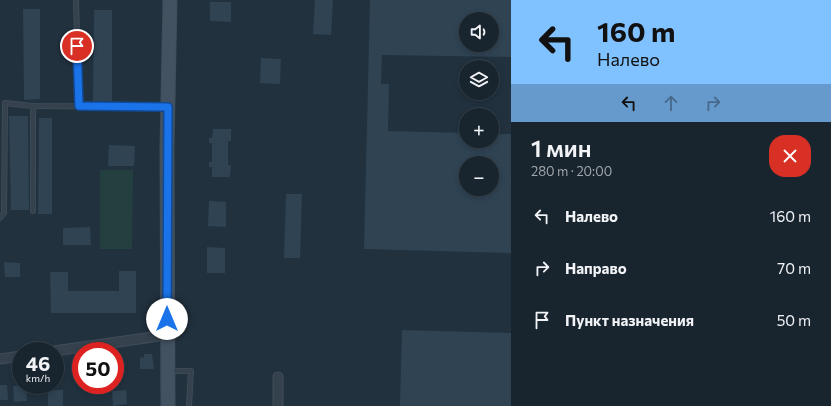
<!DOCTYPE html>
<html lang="ru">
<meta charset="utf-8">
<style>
body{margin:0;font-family:Commissioner,sans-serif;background:#222d36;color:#f1f3f6;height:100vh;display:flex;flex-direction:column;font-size:15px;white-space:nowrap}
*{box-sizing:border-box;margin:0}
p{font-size:13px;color:#9fa5aa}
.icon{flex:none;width:22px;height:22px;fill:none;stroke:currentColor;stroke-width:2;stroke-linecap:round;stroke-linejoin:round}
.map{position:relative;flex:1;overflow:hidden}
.side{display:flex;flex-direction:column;background:#19252e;width:320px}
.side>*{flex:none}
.banner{background:#80c1ff;color:#111;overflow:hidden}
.buttons{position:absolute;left:459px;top:12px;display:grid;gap:8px}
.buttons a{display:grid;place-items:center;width:40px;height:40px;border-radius:50%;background:#19252e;box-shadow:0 2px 6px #0003,0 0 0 1px #37424a;font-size:20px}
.speed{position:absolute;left:12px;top:342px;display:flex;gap:8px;font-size:20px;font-weight:700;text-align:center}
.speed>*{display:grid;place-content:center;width:52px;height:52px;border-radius:50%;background:#19252e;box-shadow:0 2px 6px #0003,0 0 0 1px #37424a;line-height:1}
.speed small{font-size:10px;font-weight:400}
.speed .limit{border:6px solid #d22;background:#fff;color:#111}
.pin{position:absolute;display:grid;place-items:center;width:34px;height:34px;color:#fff;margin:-17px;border:2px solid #fff;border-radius:50%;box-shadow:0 1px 4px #0007}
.me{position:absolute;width:44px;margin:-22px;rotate:0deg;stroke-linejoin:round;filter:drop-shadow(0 0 3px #0008)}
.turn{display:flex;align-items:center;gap:14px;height:84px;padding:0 20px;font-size:18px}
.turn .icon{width:52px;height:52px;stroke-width:2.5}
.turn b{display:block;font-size:28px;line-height:34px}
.lanes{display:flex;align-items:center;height:38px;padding:0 20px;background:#0003;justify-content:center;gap:20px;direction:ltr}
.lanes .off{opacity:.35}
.round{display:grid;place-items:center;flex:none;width:42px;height:42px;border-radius:16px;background:#222d36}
.headline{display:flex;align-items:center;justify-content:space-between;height:68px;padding:0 20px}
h1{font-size:24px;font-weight:600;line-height:30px}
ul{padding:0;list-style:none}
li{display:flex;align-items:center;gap:12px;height:52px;padding:0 20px}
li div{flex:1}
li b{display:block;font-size:15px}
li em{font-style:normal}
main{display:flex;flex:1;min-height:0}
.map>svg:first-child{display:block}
</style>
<main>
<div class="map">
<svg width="511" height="406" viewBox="0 0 511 406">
<rect width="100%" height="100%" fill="#21313e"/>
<polygon fill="#233f3f" points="100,170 133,170 132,249 100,249"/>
<g fill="#2f4353" fill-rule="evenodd">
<polygon points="315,0 333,0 331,35 313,34"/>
<path d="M370 0H511V57L382 55 381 84H389L388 131 466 133V141H492V134H511V253L364 249ZM466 19H492V45H466ZM466 163H492V189H466Z"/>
<polygon points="210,2 231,2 231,22 210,21"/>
<polygon points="23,9 40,9 40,99 24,100"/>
<polygon points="94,10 112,10 112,101 93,101"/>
<polygon points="261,58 281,59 280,84 260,83"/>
<polygon points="9,116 28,116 29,210 11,210"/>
<polygon points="39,118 52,118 52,214 38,214"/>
<polygon points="213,129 231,129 231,141 228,141 228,165 231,165 230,177 212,177 212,167 209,167 209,162 212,162 212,143 209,143 209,138 212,138"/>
<polygon points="109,145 135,146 134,166 108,166"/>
<polygon points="286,194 302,194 300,258 284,258"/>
<polygon points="209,201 226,202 226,227 208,226"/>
<polygon points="90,227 91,245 63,245 63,228"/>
<polygon points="207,247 225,248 225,273 207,273"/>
<polygon points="4,262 20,263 20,277 5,277"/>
<polygon points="119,271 136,271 136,313 51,313 50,272 68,272 68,291 119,291"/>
<polygon points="402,330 511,333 511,406 400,406"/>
<polygon points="144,354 152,354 154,369 140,369 140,358 144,357"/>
<polygon points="0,385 7,385 8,400 0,400"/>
<polygon points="21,385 26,385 27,401 14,402 13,386"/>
<rect x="48" y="390" width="15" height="16"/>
<polygon points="126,390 127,404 113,406 112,391"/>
</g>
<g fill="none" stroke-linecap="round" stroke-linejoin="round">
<g stroke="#414e5a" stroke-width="6">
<g id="lane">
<polyline points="76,0 79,106"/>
<polyline points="33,211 33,106"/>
<polyline points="0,218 4,213 5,103 33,106 167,107"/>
<polyline points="169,371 191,371 189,406"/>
</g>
</g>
<g stroke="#414e5a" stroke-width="11">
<g id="street">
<polyline points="54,351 167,335"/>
<polyline points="0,359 21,356"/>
<polyline points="278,377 278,406"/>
</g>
</g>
<g stroke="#414e5a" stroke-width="15">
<polyline id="secondary" points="168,406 167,146 170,0"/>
</g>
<use href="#lane" stroke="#35424e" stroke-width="4.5"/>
<use href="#street" stroke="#35424e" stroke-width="9"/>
<use href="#secondary" stroke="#425261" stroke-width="13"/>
</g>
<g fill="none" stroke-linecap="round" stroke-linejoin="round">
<g stroke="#114b97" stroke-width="10">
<polyline id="route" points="77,46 79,106 168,107 167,319"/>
</g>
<use href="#route" stroke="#1a73e8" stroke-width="7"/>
</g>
</svg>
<div class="buttons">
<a><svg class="icon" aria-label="sound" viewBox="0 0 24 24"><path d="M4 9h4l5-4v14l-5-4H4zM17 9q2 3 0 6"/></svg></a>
<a><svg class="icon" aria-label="layers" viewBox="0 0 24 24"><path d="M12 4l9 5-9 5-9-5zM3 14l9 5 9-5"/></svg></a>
<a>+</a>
<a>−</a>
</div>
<div class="speed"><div>46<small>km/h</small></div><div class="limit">50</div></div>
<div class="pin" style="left:77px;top:46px;background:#d93025"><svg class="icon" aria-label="arrive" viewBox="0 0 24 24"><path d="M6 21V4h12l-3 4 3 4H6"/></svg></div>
<svg class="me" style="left:167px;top:319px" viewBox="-20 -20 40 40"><circle r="19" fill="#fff"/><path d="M0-13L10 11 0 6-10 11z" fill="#1a73e8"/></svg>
</div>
<section class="side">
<div class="banner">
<div class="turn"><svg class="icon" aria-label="left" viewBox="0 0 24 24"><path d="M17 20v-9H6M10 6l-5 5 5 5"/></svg><div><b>160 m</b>Налево</div></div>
<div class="lanes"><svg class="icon" aria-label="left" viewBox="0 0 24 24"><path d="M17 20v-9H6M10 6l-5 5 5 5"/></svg><svg class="icon off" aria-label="ahead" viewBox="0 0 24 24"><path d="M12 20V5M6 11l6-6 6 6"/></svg><svg class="icon off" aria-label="right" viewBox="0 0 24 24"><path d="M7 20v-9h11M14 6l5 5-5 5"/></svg></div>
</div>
<div class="headline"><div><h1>1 мин</h1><p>280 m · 20:00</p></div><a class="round" style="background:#d93025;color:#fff"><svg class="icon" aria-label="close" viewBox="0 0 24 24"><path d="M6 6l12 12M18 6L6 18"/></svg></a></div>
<ul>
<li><svg class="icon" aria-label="left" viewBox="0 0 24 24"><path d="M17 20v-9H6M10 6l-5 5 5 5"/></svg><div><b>Налево</b></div><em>160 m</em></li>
<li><svg class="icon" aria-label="right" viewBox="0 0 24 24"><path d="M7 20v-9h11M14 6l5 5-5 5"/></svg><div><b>Направо</b></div><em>70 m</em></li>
<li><svg class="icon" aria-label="arrive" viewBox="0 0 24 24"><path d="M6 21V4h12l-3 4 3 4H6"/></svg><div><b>Пункт назначения</b></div><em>50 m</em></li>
</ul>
</section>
</main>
